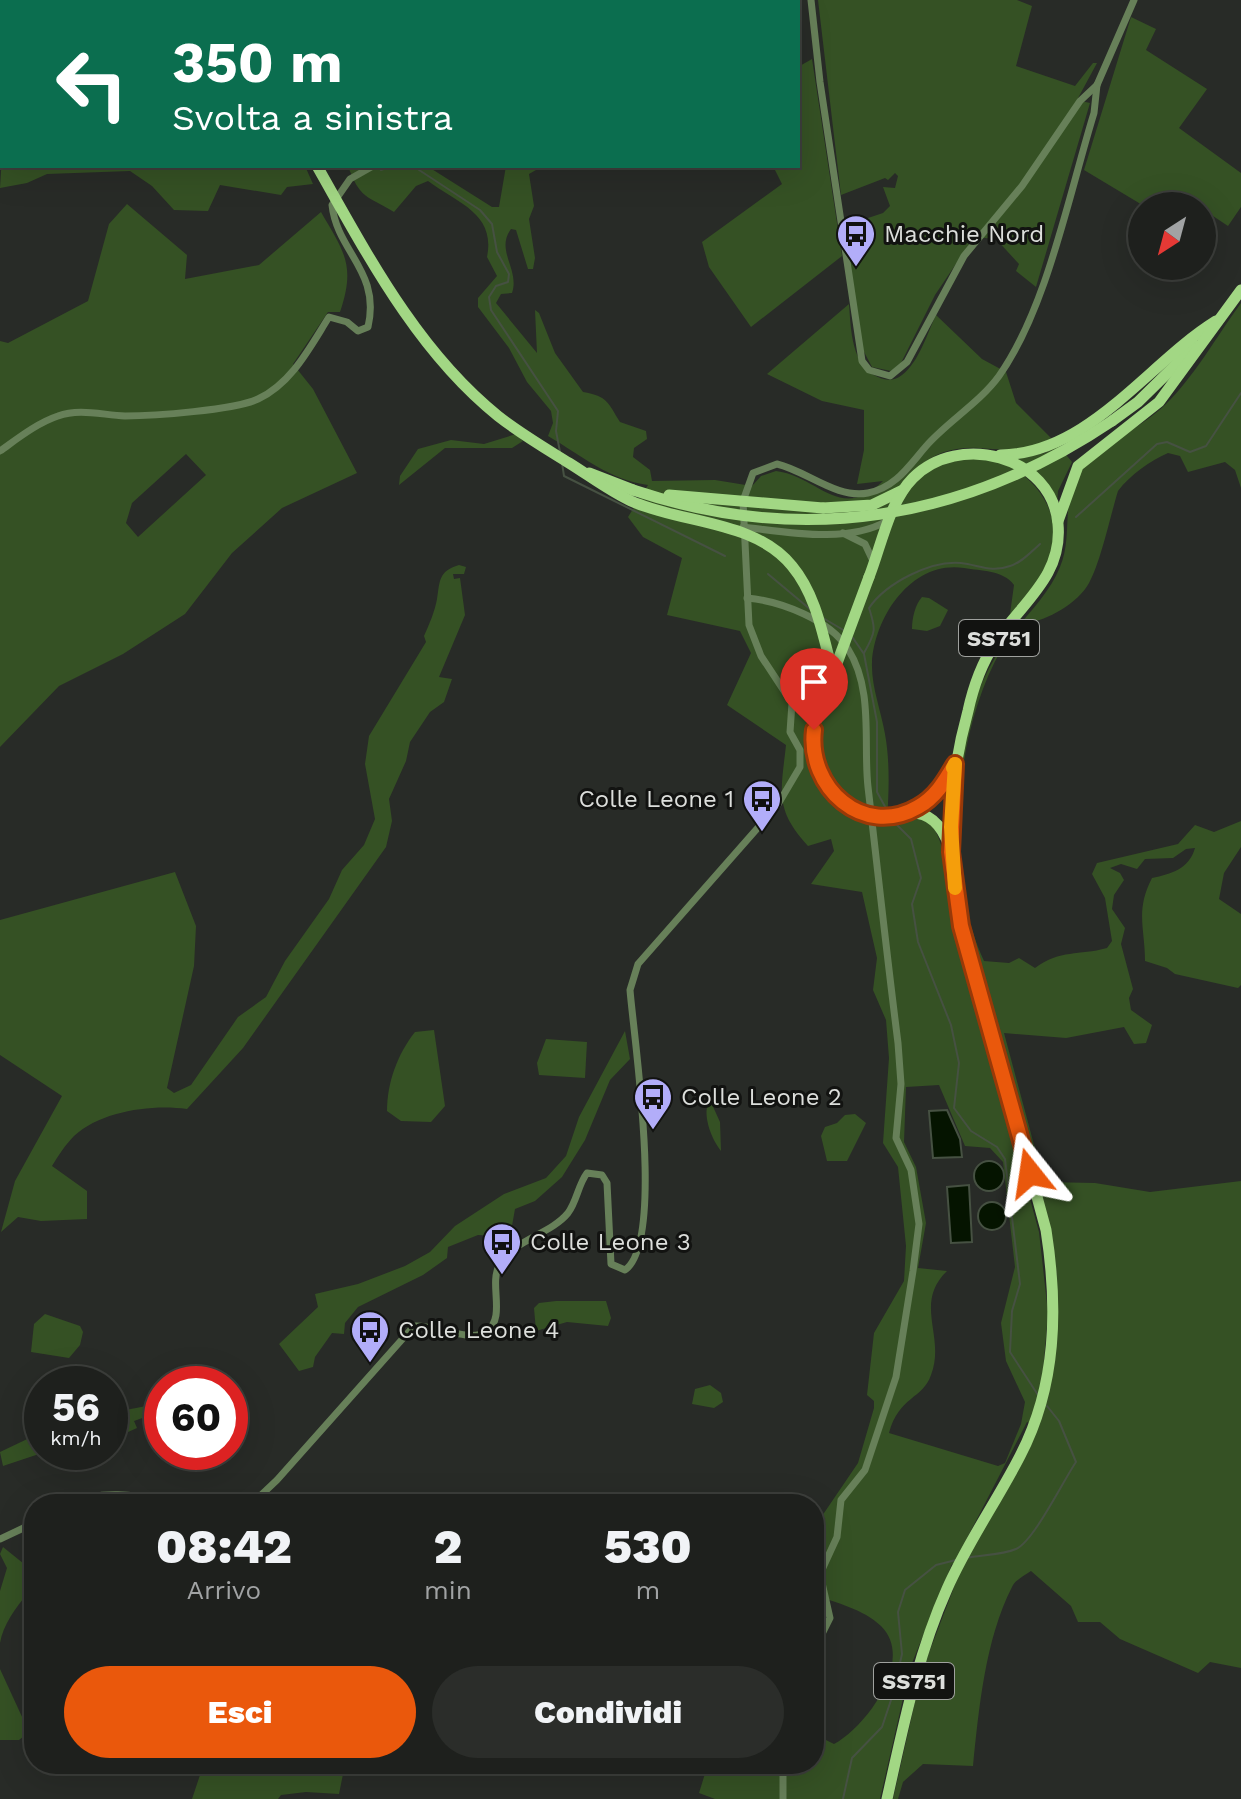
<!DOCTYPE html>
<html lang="it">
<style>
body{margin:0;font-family:"Work Sans",sans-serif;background:#2b2d2a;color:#f1f3f6;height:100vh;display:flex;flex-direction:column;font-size:30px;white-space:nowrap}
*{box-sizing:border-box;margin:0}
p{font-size:26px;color:#a1a3a4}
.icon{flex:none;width:44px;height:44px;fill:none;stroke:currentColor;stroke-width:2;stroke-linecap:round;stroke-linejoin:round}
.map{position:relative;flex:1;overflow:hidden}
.drawer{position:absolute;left:24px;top:1494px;width:800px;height:280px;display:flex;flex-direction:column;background:#1e201d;border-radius:32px;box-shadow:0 8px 32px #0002,0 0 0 2px #3c3e3b}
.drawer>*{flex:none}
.hud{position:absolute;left:0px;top:0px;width:800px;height:168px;box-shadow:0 8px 32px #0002,0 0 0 2px #3c3e3b;background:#0b6e4f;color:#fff;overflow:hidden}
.needle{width:52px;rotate:216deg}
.controls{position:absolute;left:1128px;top:192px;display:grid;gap:16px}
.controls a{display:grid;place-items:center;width:88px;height:88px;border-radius:50%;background:#1e201d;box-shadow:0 8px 32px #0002,0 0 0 2px #3c3e3b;font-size:40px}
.speed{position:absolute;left:24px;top:1366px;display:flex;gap:16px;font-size:40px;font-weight:700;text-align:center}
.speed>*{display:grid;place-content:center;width:104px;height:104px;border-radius:50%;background:#1e201d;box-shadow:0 8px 32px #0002,0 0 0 2px #3c3e3b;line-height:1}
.speed small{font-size:20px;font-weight:400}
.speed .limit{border:12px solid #d22;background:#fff;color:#111}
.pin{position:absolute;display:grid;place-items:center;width:68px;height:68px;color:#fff;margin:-82px -34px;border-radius:50% 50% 50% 0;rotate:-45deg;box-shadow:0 0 8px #0007}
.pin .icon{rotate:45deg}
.me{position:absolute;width:88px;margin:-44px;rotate:345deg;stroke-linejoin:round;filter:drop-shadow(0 0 6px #0008)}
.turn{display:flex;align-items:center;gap:28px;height:168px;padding:0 40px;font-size:36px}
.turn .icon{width:104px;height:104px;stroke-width:2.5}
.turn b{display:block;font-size:56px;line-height:68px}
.eta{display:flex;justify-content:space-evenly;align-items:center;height:136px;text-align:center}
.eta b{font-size:48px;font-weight:800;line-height:56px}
.action{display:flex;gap:16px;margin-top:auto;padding:16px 40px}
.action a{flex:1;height:92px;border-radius:48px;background:#ea580c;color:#fff;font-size:32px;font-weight:800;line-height:92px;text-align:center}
.action a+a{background:#2b2d2a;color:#f1f3f6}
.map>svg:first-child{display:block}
</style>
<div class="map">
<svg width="1241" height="1799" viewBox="0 0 1241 1799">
<rect width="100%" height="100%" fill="#282b27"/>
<g fill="#355124" fill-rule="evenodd">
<polygon points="818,0 1017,0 1032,6 1016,66 1075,86 1093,63 1097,63 1077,100 1090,103 1036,287 1016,271 1019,264 996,239 974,237 935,295 901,363 891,371 872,367 863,350 844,226 883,213 890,206 883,187 895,188 898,176 895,173 888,180 885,178 841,195"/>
<polygon points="1131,17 1156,29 1146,50 1207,89 1179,128 1241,173 1241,207 1228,226 1177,192 1165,206 1144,206 1084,170"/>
<polygon points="812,59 842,256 751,327 709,267 702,242 782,184 773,166 798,166 798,67"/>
<polygon points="2,155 2,166 305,166 313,184 287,187 281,195 220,185 208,211 174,210 152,186 130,171 47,174 27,183 0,188"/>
<path d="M348 166H427L492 207H499L506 166H543L529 174 534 206 529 219 535 258 533 269H528L516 230 511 229C495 250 520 270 512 293L501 294 496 303 537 353 535 310 539 313 555 353 583 392C608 396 608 403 620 422L646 431 647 439 634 448 633 457 650 470 652 481 715 480 752 486 761 476 776 471C820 477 840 523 883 481L857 484 864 450V410L822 401 767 374 849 304C851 329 851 366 878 377 886 381 894 381 902 375 919 362 927 334 936 315L982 359 1006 372 1016 403 1051 438C1028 452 1004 450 979 448 898 444 889 519 873 579 884 550 892 506 913 484 991 401 1125 527 1010 614L1014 585C1003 570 981 571 964 568 912 560 875 616 872 662 871 686 881 710 885 734 890 761 889 793 887 820 900 818 913 815 925 820 950 832 950 915 960 944L970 941C951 848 945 740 996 656 1015 625 1046 601 1060 567 1073 537 1061 502 1078 472 1090 453 1145 425 1165 405 1195 376 1216 337 1241 303V488L1235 470 1225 462 1188 472 1180 456 1168 453C1150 461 1130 475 1118 491 1110 517 1101 561 1089 583 1078 603 1047 621 1026 623 1018 631 1007 640 1001 650 953 735 943 873 984 961L1009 963 1019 958 1035 968C1061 949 1078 956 1107 948L1112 941 1105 898 1092 874 1097 863 1178 844 1195 825 1214 832 1241 821V847L1224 873 1219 899 1241 914V985L1238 988 1175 974 1167 968 1145 961C1145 928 1135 911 1152 878 1171 874 1189 869 1195 848L1186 849 1173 858 1145 859 1137 869 1121 864 1110 868 1120 873 1124 880 1114 895 1112 909 1125 928 1121 944 1133 989 1129 998 1131 1010 1152 1025 1146 1043 1134 1044 1124 1027 1066 1038 1004 1033 1044 1182 1095 1183 1150 1192 1241 1181V1668L1210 1662 1198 1673 1120 1639 1100 1622H1078L1071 1606 1031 1571C1024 1576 1015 1580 1012 1587 985 1640 979 1708 973 1766L923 1764 903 1782 898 1799H893L922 1671 961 1569 952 1564 910 1668 880 1799H715L699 1793 708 1764H814V1734L834 1744C865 1728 916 1660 881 1626 863 1609 837 1603 814 1595V1516H822L858 1463 874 1408V1401L867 1395 874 1333 904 1281 906 1246 898 1167 883 1143 889 1058 886 1020 873 990 877 958 862 892 811 884 834 851 831 839 808 846C774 809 781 792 786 745L727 705 751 653 740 631 667 615 682 558 643 537 628 517 648 485C609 480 581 455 548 436L553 423 551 411 527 382 509 348 478 307V298L497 276 487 257C496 213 457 203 428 181L416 186 394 212C366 195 360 199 348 166ZM815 716C819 752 819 784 854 804L850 812 813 771ZM987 1002 1050 1230 1057 1275V1345L1043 1371 1048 1313 1039 1232 977 1005ZM939 1085 965 1146 990 1148 1003 1162 1015 1267 1001 1323 1006 1361 1025 1402 1021 1424 1005 1463 998 1466 889 1433C899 1396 923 1399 931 1375 946 1336 913 1304 947 1271L918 1268 926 1223 916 1167 904 1142 906 1087ZM1027 1422 1037 1426 965 1542Z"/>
<path d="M127 204 187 255 185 279 259 265 321 212C344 252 356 265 340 312H328L293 364 313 389 357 473 282 508 232 553 185 614 123 654 59 686 0 747V341L8 343 88 301 109 224ZM186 454 206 475 138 537 126 523 132 503Z"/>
<polygon points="516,434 523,441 512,448 445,448 399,485 400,476 418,449 451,440 484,444"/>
<polygon points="1058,445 1072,462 1058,491 1057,503 1017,459 1045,453"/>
<path d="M459 565 466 567 464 574H453L454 579 460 578 465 615 439 677 452 679 444 702 430 712 410 742 406 761 389 799 392 821 386 847 243 1048 187 1109C152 1104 101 1111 74 1136 66 1144 58 1156 52 1166L87 1191V1219L41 1221 18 1217 1 1232 15 1181 62 1096 0 1055V920L175 872 196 926 194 966 167 1088 174 1093 191 1085 238 1017 266 997 285 961 329 899 342 870 364 845 375 819 365 764 369 736 426 642 424 636C429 625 435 611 437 599 440 582 438 571 459 565Z"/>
<path d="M922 597 929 598 948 610 940 626 927 631 912 629C912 618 915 605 922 597Z"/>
<path d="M434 1030 445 1106 431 1122 401 1121 387 1111C387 1083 397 1055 415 1032Z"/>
<polygon points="625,1031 630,1059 610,1080 585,1140 562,1177 535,1201 515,1209 510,1237 478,1235 448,1247 447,1258 423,1275 358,1307 345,1323 344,1334 332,1333 315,1357 313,1367 299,1371 279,1344 318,1307 315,1294 358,1284 405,1266 430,1252 455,1226 504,1194 546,1178 566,1156 579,1117"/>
<polygon points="546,1039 587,1042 585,1078 539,1075 537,1063"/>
<path d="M710 1100 720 1122 721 1151C711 1139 701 1112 710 1100Z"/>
<polygon points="855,1114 866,1123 847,1161 827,1161 821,1136 825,1127 837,1123 845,1115"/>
<polygon points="556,1301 606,1301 611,1318 608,1326 567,1322 536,1331 534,1308 539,1303"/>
<polygon points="45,1314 80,1326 83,1332 80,1345 69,1358 31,1352 34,1324"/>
<polygon points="710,1385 721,1393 723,1402 714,1408 692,1404 695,1389"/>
<polygon points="162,1403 162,1411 134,1421 137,1428 119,1436 110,1431 110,1413"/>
<polygon points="42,1432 45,1452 3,1466 0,1452"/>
<path d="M3 1547 34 1572V1592L28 1593C16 1607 3 1625 0 1643V1591L7 1568 0 1554Z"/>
<polygon points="0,1669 29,1732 19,1740 0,1740"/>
<polygon points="216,1764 345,1764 339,1794 306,1792 281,1795 278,1799 192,1799 200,1775"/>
</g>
<g fill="#051400" stroke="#465142" stroke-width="2">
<polygon points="947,1110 960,1139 962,1157 933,1158 929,1111"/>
<circle cx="989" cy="1176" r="15"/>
<polygon points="969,1185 972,1242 951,1243 947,1187"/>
<circle cx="992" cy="1216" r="14"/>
</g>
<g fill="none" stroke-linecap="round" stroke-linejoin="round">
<g stroke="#465142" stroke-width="2">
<polyline points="310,0 312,2"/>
<polyline points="377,166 381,170 392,166"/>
<polyline points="413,166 480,210 492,224 497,252 509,274 508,282 496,286 489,297 491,310 558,411 556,431 560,452"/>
<polyline points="562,463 564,476 725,556"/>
<polyline points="1076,517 1157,444 1167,442 1190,452 1206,446 1241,393"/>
<polyline points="768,574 811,610"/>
<polyline points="823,618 845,631"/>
<polyline points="853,638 864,654 877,722 877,792 888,812"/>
<path d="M864 653C876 632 876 629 869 608 886 583 931 560 961 563 979 565 991 573 1010 566 1021 563 1031 552 1040 544"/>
<polyline points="893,821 911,839 921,878 912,904 918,942 951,1025 959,1063 954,1108 971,1131 997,1147 1005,1159 1020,1284 1012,1311 1010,1352 1038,1395"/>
<path d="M966 1558C981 1555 1002 1555 1016 1549 1034 1541 1063 1481 1076 1462L1059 1421 1047 1406"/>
<polyline points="843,1799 852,1758 882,1727 893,1694 902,1654 898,1612 905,1590 936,1565 956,1560"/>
</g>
<g stroke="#678059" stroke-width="7">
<polyline points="811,0 820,82 862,361 869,370 890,376 907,362 964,256 1022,186 1080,101 1097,85 1134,0"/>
<polyline points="461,2 461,0"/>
<path d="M0 451C17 439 37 423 58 416 79 408 102 415 125 416 153 416 235 410 258 399 292 383 310 347 329 317L347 322 358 331 368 327C381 271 337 252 332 205L350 179 373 166"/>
<path d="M743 527C787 532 847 544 887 521"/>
<polyline points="843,533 865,544 873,561"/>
<path d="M747 598C781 601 830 620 848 649 874 690 863 743 868 787 878 873 887 957 898 1043L901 1084 896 1138 911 1170 919 1224 913 1271 896 1377 865 1470 841 1500 837 1537 820 1574 830 1618 814 1650"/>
<path d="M69 1504C106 1486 153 1499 192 1504"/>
<path d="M244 1504 258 1498 277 1480 414 1326C434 1324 471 1344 487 1331 506 1317 489 1285 499 1266 512 1240 550 1235 568 1213 577 1201 578 1185 587 1173L602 1175 607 1183 611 1264 625 1270C665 1242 634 1040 630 990L638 964 777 806 800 767V750L790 732 792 703 761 656 749 625 743 501 753 473 777 464C807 471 836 499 868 493 897 487 910 464 928 444 950 420 980 402 999 376 1047 308 1069 194 1094 113L1097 85"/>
<polyline points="0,1539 34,1523"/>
<polyline points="783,1799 783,1764"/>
</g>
<g stroke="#a2d784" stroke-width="11">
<polyline points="224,0 225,2"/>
<polyline points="1112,421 1138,402 1195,346"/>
<path d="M1000 455C1089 454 1148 363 1216 321"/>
<polyline points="589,473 633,490"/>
<polyline points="823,508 872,505 903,490"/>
<polyline points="1058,521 1078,466 1159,402 1241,290"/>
<path d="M869 577C881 547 889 502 913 478 958 432 1052 455 1058 524 1063 577 1020 604 995 643 982 663 973 688 968 711 949 780 943 856 961 927 970 962 982 996 992 1031 1010 1098 1028 1164 1046 1230 1058 1307 1057 1385 1020 1456 997 1501 967 1543 947 1589 917 1656 903 1728 887 1799"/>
<path d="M817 717C806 755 818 788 851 809"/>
<path d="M907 813C930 811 942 826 949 846"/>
<polyline points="902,814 938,792 951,770"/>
</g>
<g stroke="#a2d784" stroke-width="11">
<path d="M317 166C367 254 417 351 498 416 521 434 545 448 569 463 590 476 608 490 631 501 682 524 755 520 792 566 817 596 823 637 833 673"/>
<path d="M633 490C803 547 965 520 1112 421"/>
<polyline points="669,495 823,508"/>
<polyline points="817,717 869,577"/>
<polyline points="851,809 876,816 902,814"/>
</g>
</g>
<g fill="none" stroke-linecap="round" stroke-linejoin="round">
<g stroke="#983908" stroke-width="20">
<path id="route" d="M814 730C807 787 863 839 918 807 936 797 945 781 955 764L951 852 961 926 1030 1173"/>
</g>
<use href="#route" stroke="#ea580c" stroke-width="14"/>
<polyline stroke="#f59e0b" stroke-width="14" points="953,768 955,764 951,827 955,888"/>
</g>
<defs>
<g id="bus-pin" transform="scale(2)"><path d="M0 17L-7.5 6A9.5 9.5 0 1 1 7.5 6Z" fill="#b2adf9" stroke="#121311"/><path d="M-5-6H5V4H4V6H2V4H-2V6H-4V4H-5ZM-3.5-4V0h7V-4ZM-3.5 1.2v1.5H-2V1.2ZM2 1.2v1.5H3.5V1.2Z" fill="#111"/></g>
</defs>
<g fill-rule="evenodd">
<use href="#bus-pin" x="856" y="234"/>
<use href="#bus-pin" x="762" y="799"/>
<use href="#bus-pin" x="653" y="1097"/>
<use href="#bus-pin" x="502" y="1242"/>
<use href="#bus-pin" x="370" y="1330"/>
</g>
<g text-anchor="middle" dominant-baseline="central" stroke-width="6" stroke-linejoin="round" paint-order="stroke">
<g fill="#121311" stroke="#9fa19e" stroke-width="2">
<rect x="959" y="620" width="80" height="36" rx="6"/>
<rect x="874" y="1663" width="80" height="36" rx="6"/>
</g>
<g font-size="22" font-weight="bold" fill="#dcdedb">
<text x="999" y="638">SS751</text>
<text x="914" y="1681">SS751</text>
</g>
<g font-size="24" fill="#dcdedb" stroke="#121311" text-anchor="start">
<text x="884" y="234">Macchie Nord</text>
<text x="734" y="799" text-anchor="end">Colle Leone 1</text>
<text x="681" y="1097">Colle Leone 2</text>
<text x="530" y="1242">Colle Leone 3</text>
<text x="398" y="1330">Colle Leone 4</text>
</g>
</g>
</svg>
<div class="controls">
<a><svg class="needle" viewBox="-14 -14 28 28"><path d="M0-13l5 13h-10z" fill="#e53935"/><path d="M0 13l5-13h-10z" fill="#a1a3a4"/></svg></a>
</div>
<div class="speed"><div>56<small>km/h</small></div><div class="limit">60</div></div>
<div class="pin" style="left:814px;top:730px;background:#d93025"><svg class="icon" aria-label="arrive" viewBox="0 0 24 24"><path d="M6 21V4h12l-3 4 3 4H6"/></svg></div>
<svg class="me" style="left:1030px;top:1173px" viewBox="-20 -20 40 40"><path d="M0-17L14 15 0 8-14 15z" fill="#ea580c" stroke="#fff" stroke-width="4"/></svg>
<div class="hud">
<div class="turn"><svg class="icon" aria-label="left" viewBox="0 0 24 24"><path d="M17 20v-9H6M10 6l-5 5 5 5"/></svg><div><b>350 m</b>Svolta a sinistra</div></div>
</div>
<section class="drawer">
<div class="eta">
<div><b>08:42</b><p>Arrivo</p></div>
<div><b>2</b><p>min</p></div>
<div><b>530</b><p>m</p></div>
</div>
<div class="action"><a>Esci</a><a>Condividi</a></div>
</section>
</div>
